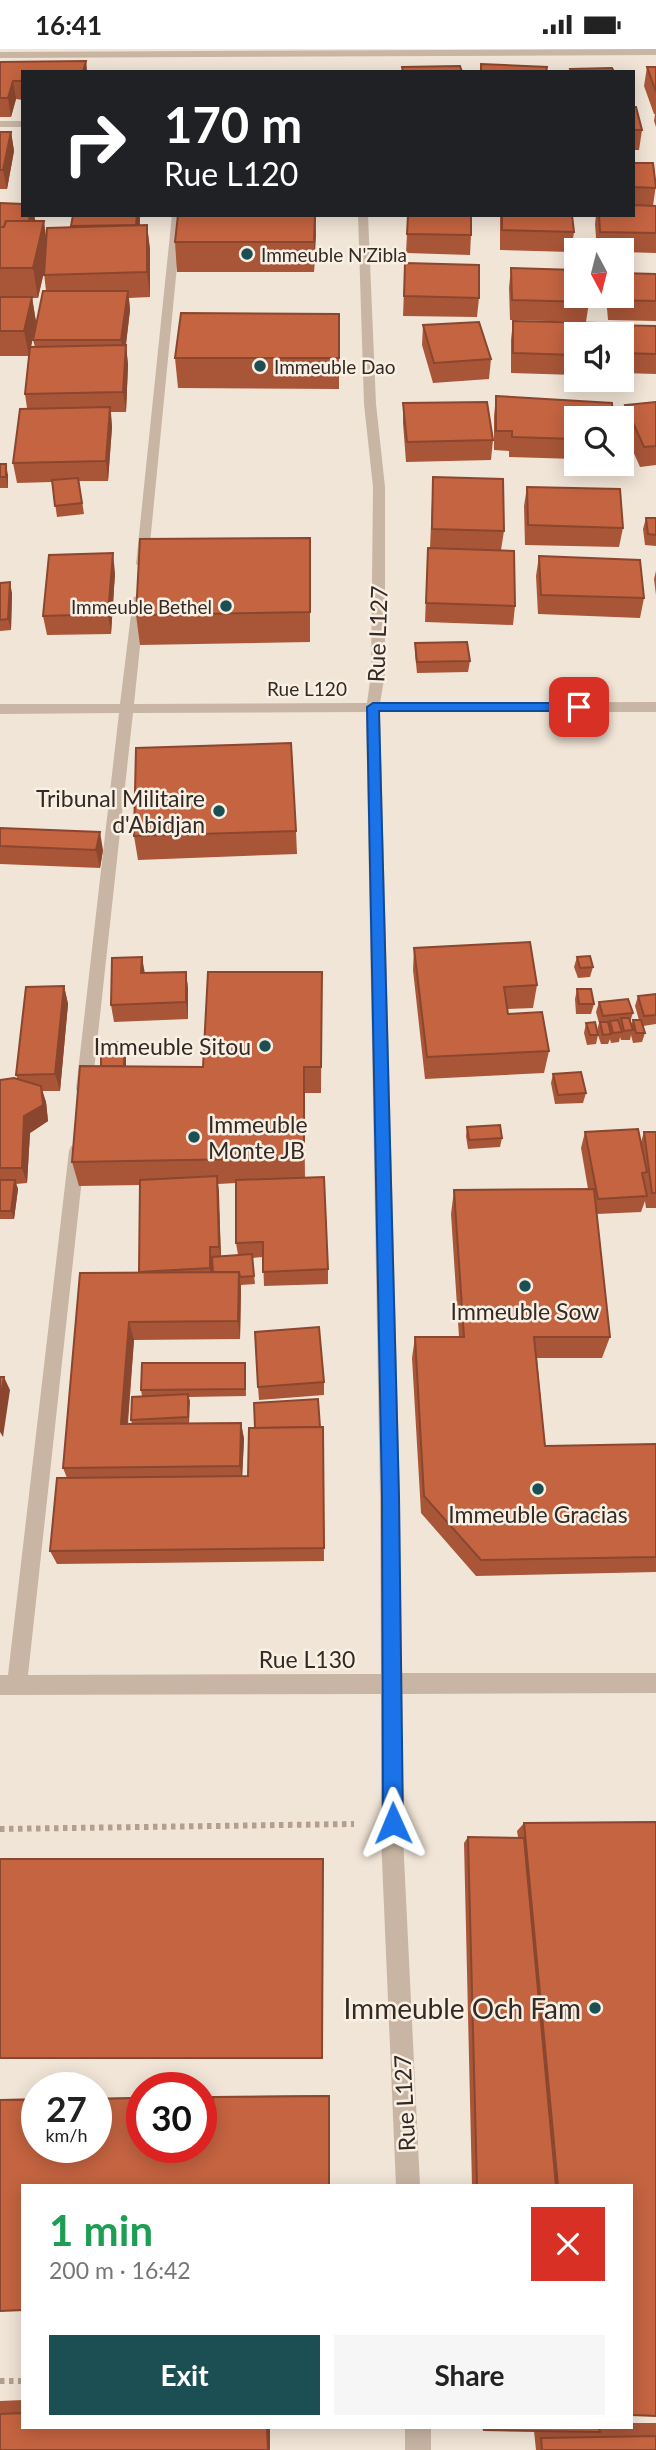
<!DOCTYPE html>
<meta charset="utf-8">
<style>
body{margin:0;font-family:Lato,sans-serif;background:#f6f6f6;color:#222;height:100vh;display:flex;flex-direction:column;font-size:26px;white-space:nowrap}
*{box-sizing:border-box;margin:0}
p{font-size:23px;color:#767676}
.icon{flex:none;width:38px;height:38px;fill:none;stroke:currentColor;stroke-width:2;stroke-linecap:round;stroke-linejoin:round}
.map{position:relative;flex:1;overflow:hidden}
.sheet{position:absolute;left:21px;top:2135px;width:612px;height:245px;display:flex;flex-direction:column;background:#fff;border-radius:0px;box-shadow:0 4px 18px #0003}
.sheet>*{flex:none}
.banner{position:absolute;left:21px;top:21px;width:614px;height:147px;border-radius:0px;box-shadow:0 4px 18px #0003;background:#202124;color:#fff;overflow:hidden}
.needle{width:46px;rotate:173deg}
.controls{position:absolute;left:564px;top:189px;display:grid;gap:14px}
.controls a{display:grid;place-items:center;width:70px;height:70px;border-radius:0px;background:#fff;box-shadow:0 4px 18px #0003;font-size:35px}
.speed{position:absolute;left:21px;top:2023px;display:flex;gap:14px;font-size:35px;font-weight:700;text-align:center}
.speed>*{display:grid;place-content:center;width:91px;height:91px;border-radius:50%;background:#fff;box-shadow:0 4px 18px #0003;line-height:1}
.speed small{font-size:18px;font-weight:400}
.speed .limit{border:10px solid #d22;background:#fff;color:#111}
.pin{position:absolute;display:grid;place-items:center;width:60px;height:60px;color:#fff;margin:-30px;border-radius:14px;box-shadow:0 4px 10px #0006}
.me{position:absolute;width:77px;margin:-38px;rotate:359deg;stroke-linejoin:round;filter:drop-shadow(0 0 5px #0008)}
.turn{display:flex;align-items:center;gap:24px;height:147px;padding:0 28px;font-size:32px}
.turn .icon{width:91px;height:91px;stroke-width:2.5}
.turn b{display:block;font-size:49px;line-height:60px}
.round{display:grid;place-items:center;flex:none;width:74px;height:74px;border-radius:0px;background:#f6f6f6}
.summary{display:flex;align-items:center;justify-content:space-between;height:119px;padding:0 28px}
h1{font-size:42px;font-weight:700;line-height:52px;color:#1e9e55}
.action{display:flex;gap:14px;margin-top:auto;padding:14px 28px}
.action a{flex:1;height:80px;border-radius:0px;background:#1c4f54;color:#fff;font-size:28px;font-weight:700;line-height:80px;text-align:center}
.action a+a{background:#f6f6f6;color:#222}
.status{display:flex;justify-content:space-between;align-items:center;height:49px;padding:0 35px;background:#fff;direction:ltr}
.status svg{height:19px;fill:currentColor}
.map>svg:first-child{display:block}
</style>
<div class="status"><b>16:41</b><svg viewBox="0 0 49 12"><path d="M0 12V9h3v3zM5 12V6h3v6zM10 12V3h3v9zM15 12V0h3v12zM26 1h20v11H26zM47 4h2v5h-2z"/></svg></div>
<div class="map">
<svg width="656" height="2401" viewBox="0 0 656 2401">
<rect width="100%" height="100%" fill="#f1e5d7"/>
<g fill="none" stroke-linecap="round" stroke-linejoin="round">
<g stroke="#b49f8e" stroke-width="6" stroke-dasharray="4.5 4.5" stroke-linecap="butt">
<polyline points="0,1780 354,1775"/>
<polyline points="0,2332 23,2332"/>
</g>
<g fill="#c8b5a4" fill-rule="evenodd">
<polygon points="656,0 656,6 0,9 0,3"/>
<rect x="0" y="72" width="23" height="6"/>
<polygon points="172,166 182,166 148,515 142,519 136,515"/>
<polygon points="358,166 368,166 376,355 385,438 385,625 380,654 656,653 656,663 380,663 400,1448 401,1624 656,1624 656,1644 402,1645 403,1788 420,2137 396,2137 381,1788 381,1645 0,1646 0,1626 8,1626 69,1102 71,1097 83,1097 85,1102 28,1626 381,1625 380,1448 366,663 133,664 92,1040 90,1045 78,1045 76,1040 119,664 0,665 0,655 120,655 133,549 139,545 145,549 134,655 367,654 371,625 373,438 364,355"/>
<rect x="405" y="2378" width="26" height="23"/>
</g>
</g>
<g fill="#a95638" fill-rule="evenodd">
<polygon points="86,12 87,23 23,23 23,51 16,50 11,68 0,68 0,13"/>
<polygon points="647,18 656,18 656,78 654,72 655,65 654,65 644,37"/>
<polygon points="634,58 642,81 639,101 634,101"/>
<polygon points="0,83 11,83 14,102 7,140 0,140"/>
<polygon points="634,114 656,135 653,157 656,157 656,204 621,203 621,201 597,201 595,175 596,166 634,166"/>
<path d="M0 154 23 166H34L35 172 46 187 71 179 73 166H140V176H147L150 201V248L129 249 130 261 126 296 128 316 126 363H111L112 378 108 432H79L84 465 57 468 52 433 17 434 13 414 27 359 25 345 29 307H0ZM44 224 46 242 33 291 35 298H31L36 273 32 249H38Z"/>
<polygon points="178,166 316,166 314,223 177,223 175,193"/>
<polygon points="408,166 471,186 470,206 406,204"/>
<polygon points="500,166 572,166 574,183 571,203 500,201"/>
<polygon points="405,214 479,249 477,268 403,267"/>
<polygon points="511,219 589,253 586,273 510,271 509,239"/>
<polygon points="656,225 656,272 608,271 606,247 621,247"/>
<polygon points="339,265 339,340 178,339 175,309"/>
<polygon points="513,272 576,285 576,326 511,324 511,291"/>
<polygon points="423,276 491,310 489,330 433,334 422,296"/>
<polygon points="609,276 656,277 656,325 621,324 621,285 608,285"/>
<polygon points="496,347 576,369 576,410 509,408 509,402 494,401 494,367"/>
<polygon points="656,353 656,416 640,418 621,375 625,356"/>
<polygon points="403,354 493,391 491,411 406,413 403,374"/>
<polygon points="0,415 8,426 8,439 0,439"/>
<polygon points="433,428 504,482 501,501 515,557 513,576 425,573 427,519 428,499 430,499"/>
<polygon points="527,438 623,479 619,498 525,496 524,457"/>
<polygon points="646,469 656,469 656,497 645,496 643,480"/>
<polygon points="310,489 310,593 140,596 136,566"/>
<polygon points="539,507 644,549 640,569 538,565 536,527"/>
<polygon points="656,522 656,546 654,530"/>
<polygon points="115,524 111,585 47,586 43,567"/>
<polygon points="0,534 12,544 11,581 0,582"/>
<polygon points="415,594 470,612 468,623 417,624 415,605"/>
<polygon points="0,779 103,801 100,819 0,815"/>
<polygon points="296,782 297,805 138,811 134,787"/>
<polygon points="414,899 537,936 533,959 507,960 508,965 549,1002 544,1024 425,1030 413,921"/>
<polygon points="142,908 144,924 186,923 188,940 188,970 114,973 111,956"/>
<polygon points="577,908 593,918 590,928 578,929 574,918"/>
<path d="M322 923 321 1044H304L305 1129 328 1220V1235L264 1237 263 1208 252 1209 255 1235 241 1236 240 1290 134 1291 128 1375H132L131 1371 142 1347 141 1341 245 1314 246 1347 189 1348V1374H241L244 1390 242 1427H248L320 1378H323L324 1512 57 1515 50 1502 67 1429 63 1419 139 1223 140 1136 79 1137 72 1113 101 1017 124 993 126 1003V1017L203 1018ZM236 1134V1194L238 1206 221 1207 218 1135Z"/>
<polygon points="64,937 68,955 60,1042 42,1042 46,1053 48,1072 30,1084 27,1134 16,1135 18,1140 14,1170 0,1170 0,1031 18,1031 16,1026"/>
<polygon points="577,940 594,955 591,965 576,965 575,950"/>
<polygon points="656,945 656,975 643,977 645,984 642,993 633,994 631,986 630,991 621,991 620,988 619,993 611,994 610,990 608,995 601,995 598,986 596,995 587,996 584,984 586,974 597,982 599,974 596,963 599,953 633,964 630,973 631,977 633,971 639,971 635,957 638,947"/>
<polygon points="553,1025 586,1044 583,1054 555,1055 551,1034"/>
<polygon points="467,1078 502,1089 500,1098 468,1100 466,1087"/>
<polygon points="585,1083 641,1093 644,1083 656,1083 656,1159 646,1159 645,1152 641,1163 597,1165 610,1288 602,1309 537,1309 545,1397 656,1395 656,1523 476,1527 421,1464 412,1309 415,1288 459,1288 451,1165 454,1141 588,1140 581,1099"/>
<polygon points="324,1333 324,1346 259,1351 258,1338"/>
<polygon points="524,1774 632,2137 472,2137 464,1794 468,1788 518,1788 517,1782"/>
<polygon points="329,2046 329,2137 23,2137 0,2262 0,2050 37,2049 37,2098 96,2098 96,2049 141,2048 142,2098 201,2098 201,2062 212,2062 213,2048 216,2047"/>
<polygon points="23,2351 23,2378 0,2401 0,2352"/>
<polygon points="632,2374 656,2374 656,2401 536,2401 534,2382 484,2381 482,2378 632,2378"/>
</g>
<g fill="#8a462e">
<polygon points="86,12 87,23 83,23"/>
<polygon points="13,32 16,50 11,68 8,49"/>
<polygon points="11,83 14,102 7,140 3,121"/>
<polygon points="30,166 34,166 36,174 27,180"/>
<polygon points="137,166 140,166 138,195 136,176"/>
<polygon points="315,166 316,186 314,223 314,193"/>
<polygon points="44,172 48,202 38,249 33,219"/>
<polygon points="147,176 150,201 150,248 147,223"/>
<polygon points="128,242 130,261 124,310 121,291"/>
<polygon points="32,248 36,273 29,307 24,282"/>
<polygon points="126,296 128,316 126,363 123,343"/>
<polygon points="110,358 112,378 108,432 106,412"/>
<polygon points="6,415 8,426 8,439 6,428"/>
<polygon points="113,504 115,524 111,585 108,565"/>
<polygon points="10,533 12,544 11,581 8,570"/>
<polygon points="100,783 103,801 100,819 96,801"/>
<polygon points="142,908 145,925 141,924"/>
<polygon points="186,923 188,940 188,970 186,953"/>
<polygon points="64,937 68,955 60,1042 55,1025"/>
<polygon points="124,993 126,1003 126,1028 124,1018"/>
<polygon points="41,1037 46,1053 48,1072 30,1084 27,1134 22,1119 24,1067"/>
<polygon points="217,1127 219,1143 221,1213 219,1198"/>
<polygon points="15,1131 18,1140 14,1170 11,1162"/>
<polygon points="210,1198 212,1213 212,1233 210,1219"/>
<polygon points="239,1223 241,1241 240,1290 238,1272"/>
<polygon points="129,1273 134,1291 126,1391 121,1375"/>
<polygon points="4,1328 10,1341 3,1388 0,1383 0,1351"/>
<polygon points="188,1345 190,1352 189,1375 188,1368"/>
<polygon points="241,1374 244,1390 242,1432 240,1417"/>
<polygon points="141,2048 140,2063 134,2065 135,2049"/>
<polygon points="267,2378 270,2378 270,2401 268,2401"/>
</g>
<g fill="#c56441" stroke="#8a462e" stroke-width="2">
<polygon points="86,12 83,23 23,23 23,32 13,32 8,49 0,49 0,13"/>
<polygon points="481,15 547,18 546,23 481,23"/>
<polygon points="460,17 462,23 403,23 402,18"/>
<polygon points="647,18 656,18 656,43"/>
<polygon points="612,19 614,23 571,23 570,20"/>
<polygon points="634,58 636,58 642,81 634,81"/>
<polygon points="0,83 11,83 3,121 0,121"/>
<polygon points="634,114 653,114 656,139 634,138"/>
<polygon points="0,154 23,155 23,166 30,166 29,172 6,172 4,178 0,178"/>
<polygon points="634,156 656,157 656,184 600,183 599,166 634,166"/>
<polygon points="73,166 137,166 136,176 71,177"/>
<polygon points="178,166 315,166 314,193 175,193"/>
<polygon points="408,166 471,166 471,186 407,185"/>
<polygon points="502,166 572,166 574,183 502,181"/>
<polygon points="6,172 44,172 33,219 0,219 0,178 4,178"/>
<polygon points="147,176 147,223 44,226 47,179"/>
<polygon points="405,214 479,216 479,249 404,247"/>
<polygon points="511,219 576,221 576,247 588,247 589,253 512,251"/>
<polygon points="621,224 656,225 656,252 611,251 611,247 621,247"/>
<polygon points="43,242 128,242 121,291 33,291"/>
<polygon points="0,248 32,248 24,282 0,282"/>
<polygon points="181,264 339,265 339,309 175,309"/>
<polygon points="513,272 597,274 598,285 576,285 576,306 513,304"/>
<polygon points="479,273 491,310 434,314 423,276"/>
<polygon points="609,276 656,277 656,305 621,304 621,285 610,285"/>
<polygon points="126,296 123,343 25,345 30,298"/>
<polygon points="496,347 612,354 613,369 576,369 576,390 512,388 512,382 496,382"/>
<polygon points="487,353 493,391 407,393 403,354"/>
<polygon points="656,353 656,397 644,398 625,356"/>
<polygon points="110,358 106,412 13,414 20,360"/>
<rect x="0" y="415" width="6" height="13"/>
<polygon points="433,428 503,430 504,482 432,480"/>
<polygon points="78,429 82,454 55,457 52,431"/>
<polygon points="527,438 620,440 623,479 528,476"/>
<polygon points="646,469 656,469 656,486 648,485"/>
<polygon points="310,489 310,563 136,566 140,490"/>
<polygon points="428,499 514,502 515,557 426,554"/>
<polygon points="113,504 108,565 43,567 49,506"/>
<polygon points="539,507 640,511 644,549 541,546"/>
<polygon points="10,533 8,570 0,571 0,534"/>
<polygon points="467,593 470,612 417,613 415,594"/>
<polygon points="291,694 296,782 134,787 136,699"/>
<polygon points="0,779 100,783 96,801 0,797"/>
<polygon points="530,893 537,936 504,938 508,965 542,963 549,1002 427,1008 414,899"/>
<polygon points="590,907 593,918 580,919 577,908"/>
<polygon points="142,908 141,924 186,923 186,953 111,956 112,909"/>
<polygon points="208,923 322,923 321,1018 304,1018 304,1109 72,1113 80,1017 203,1018"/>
<polygon points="64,937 55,1025 16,1026 26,938"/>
<polygon points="577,940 591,940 594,955 579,955"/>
<polygon points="656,945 656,966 644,967 638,947"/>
<polygon points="628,950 633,964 603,967 599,953"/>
<polygon points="621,969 629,969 633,981 624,982"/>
<polygon points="618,971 622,983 613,984 610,972"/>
<polygon points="633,971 641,971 645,984 636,984"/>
<polygon points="595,973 598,986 590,986 586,974"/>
<polygon points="600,973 608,973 611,985 603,986"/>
<polygon points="124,993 124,1017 101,1017 101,994"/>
<polygon points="581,1023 586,1044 558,1046 553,1025"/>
<polygon points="14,1029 41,1037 43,1056 24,1067 22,1119 0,1119 0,1031"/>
<polygon points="500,1076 502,1089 469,1091 467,1078"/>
<polygon points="638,1080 647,1123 642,1124 647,1147 598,1150 585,1083"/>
<polygon points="644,1083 656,1083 656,1144 652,1144"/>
<polygon points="217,1127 219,1198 210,1198 210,1219 139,1223 140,1131"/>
<polygon points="324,1128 328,1220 263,1223 263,1193 236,1194 236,1131"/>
<polygon points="0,1131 15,1131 11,1162 0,1162"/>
<polygon points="594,1140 610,1288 534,1288 545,1397 656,1395 656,1508 481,1511 424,1447 415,1288 464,1288 454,1141"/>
<polygon points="252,1205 254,1227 240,1228 239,1223 213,1223 212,1208"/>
<polygon points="239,1223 238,1272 129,1273 121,1375 241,1374 240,1417 63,1419 80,1224"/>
<polygon points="319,1278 324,1333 258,1338 255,1283"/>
<polygon points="142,1314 245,1314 245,1340 141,1341"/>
<polygon points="0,1328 4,1328 0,1351"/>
<polygon points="188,1345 188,1368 131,1371 132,1348"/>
<polygon points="318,1350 320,1378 255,1379 254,1354"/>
<polygon points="323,1378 324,1499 50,1502 57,1429 248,1427 249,1379"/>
<polygon points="656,1773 656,2367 632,2366 632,2137 558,2137 524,1774"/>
<polygon points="468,1788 524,1789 556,2137 477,2137"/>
<polygon points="0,1810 323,1810 322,2009 0,2009"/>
<polygon points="329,2047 329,2137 23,2137 23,2261 0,2262 0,2051 37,2051 37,2098 96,2098 96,2050 135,2049 134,2065 142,2065 142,2098 201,2098 201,2064 212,2064 213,2048"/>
<polygon points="23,2364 23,2378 267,2378 268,2401 0,2401 0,2365"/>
<polygon points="483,2378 599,2378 600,2383 484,2381"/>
<polygon points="656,2387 656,2401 542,2401 541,2389"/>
</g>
<polygon fill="#1a73e8" stroke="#114b97" stroke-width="2" points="373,654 579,654 585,658 579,662 379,662 399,1448 403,1774 400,1781 393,1784 386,1781 383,1774 382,1448 367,658"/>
<g fill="#1c4f54" stroke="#f9efe3" stroke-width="2.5">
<circle cx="247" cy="205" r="7"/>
<circle cx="260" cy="317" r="7"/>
<circle cx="226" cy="557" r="7"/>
<circle cx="219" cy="762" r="7"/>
<circle cx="265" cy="997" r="7"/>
<circle cx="194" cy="1088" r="7"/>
<circle cx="525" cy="1237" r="7"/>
<circle cx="538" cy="1440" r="7"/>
<circle cx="595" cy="1959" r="7"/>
</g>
<g text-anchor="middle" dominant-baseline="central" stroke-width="5" stroke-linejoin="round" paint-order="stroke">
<g font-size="19" fill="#332a25" stroke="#f9efe3" text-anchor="start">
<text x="261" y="205">Immeuble N'Zibla</text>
<text x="274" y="317">Immeuble Dao</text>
<text x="212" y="557" text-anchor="end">Immeuble Bethel</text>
</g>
<g font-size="19" fill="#332a25" stroke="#f9efe3">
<text x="307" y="639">Rue L120</text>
</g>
<g font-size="23" fill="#332a25" stroke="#f9efe3">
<text transform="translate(377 585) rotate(-88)">Rue L127</text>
<text x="307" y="1610">Rue L130</text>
<text transform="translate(404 2054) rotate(-93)">Rue L127</text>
</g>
<g font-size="23" fill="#332a25" stroke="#f9efe3" text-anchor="end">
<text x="205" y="749">Tribunal Militaire<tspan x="205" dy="26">d'Abidjan</tspan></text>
<text x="251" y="997">Immeuble Sitou</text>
<text x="208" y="1075" text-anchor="start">Immeuble<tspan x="208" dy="26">Monte JB</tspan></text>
<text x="525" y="1262" text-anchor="middle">Immeuble Sow</text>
<text x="538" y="1465" text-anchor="middle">Immeuble Gracias</text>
</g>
<g font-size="28" fill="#332a25" stroke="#f9efe3" text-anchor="end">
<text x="581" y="1959">Immeuble Och Fam</text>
</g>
</g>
</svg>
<div class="controls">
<a><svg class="needle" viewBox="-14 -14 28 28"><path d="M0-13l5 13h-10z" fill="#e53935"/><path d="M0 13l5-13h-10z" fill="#767676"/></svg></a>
<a><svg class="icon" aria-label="sound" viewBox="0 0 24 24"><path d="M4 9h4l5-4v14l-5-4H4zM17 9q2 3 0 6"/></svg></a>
<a><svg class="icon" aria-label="search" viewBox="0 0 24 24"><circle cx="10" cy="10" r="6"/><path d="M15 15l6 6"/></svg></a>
</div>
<div class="speed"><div>27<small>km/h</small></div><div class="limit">30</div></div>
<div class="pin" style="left:579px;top:658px;background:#d93025"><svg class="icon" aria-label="arrive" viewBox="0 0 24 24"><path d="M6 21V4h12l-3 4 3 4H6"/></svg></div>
<svg class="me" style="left:393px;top:1774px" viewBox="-20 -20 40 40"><path d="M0-17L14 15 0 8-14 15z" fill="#1a73e8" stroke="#fff" stroke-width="4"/></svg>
<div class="banner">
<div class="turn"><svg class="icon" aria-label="right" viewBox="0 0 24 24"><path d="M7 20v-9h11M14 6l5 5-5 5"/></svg><div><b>170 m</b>Rue L120</div></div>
</div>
<section class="sheet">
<div class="summary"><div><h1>1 min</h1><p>200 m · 16:42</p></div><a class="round" style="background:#d93025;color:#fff"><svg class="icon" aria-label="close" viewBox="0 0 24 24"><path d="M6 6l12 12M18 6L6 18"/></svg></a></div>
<div class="action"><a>Exit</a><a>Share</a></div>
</section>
</div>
